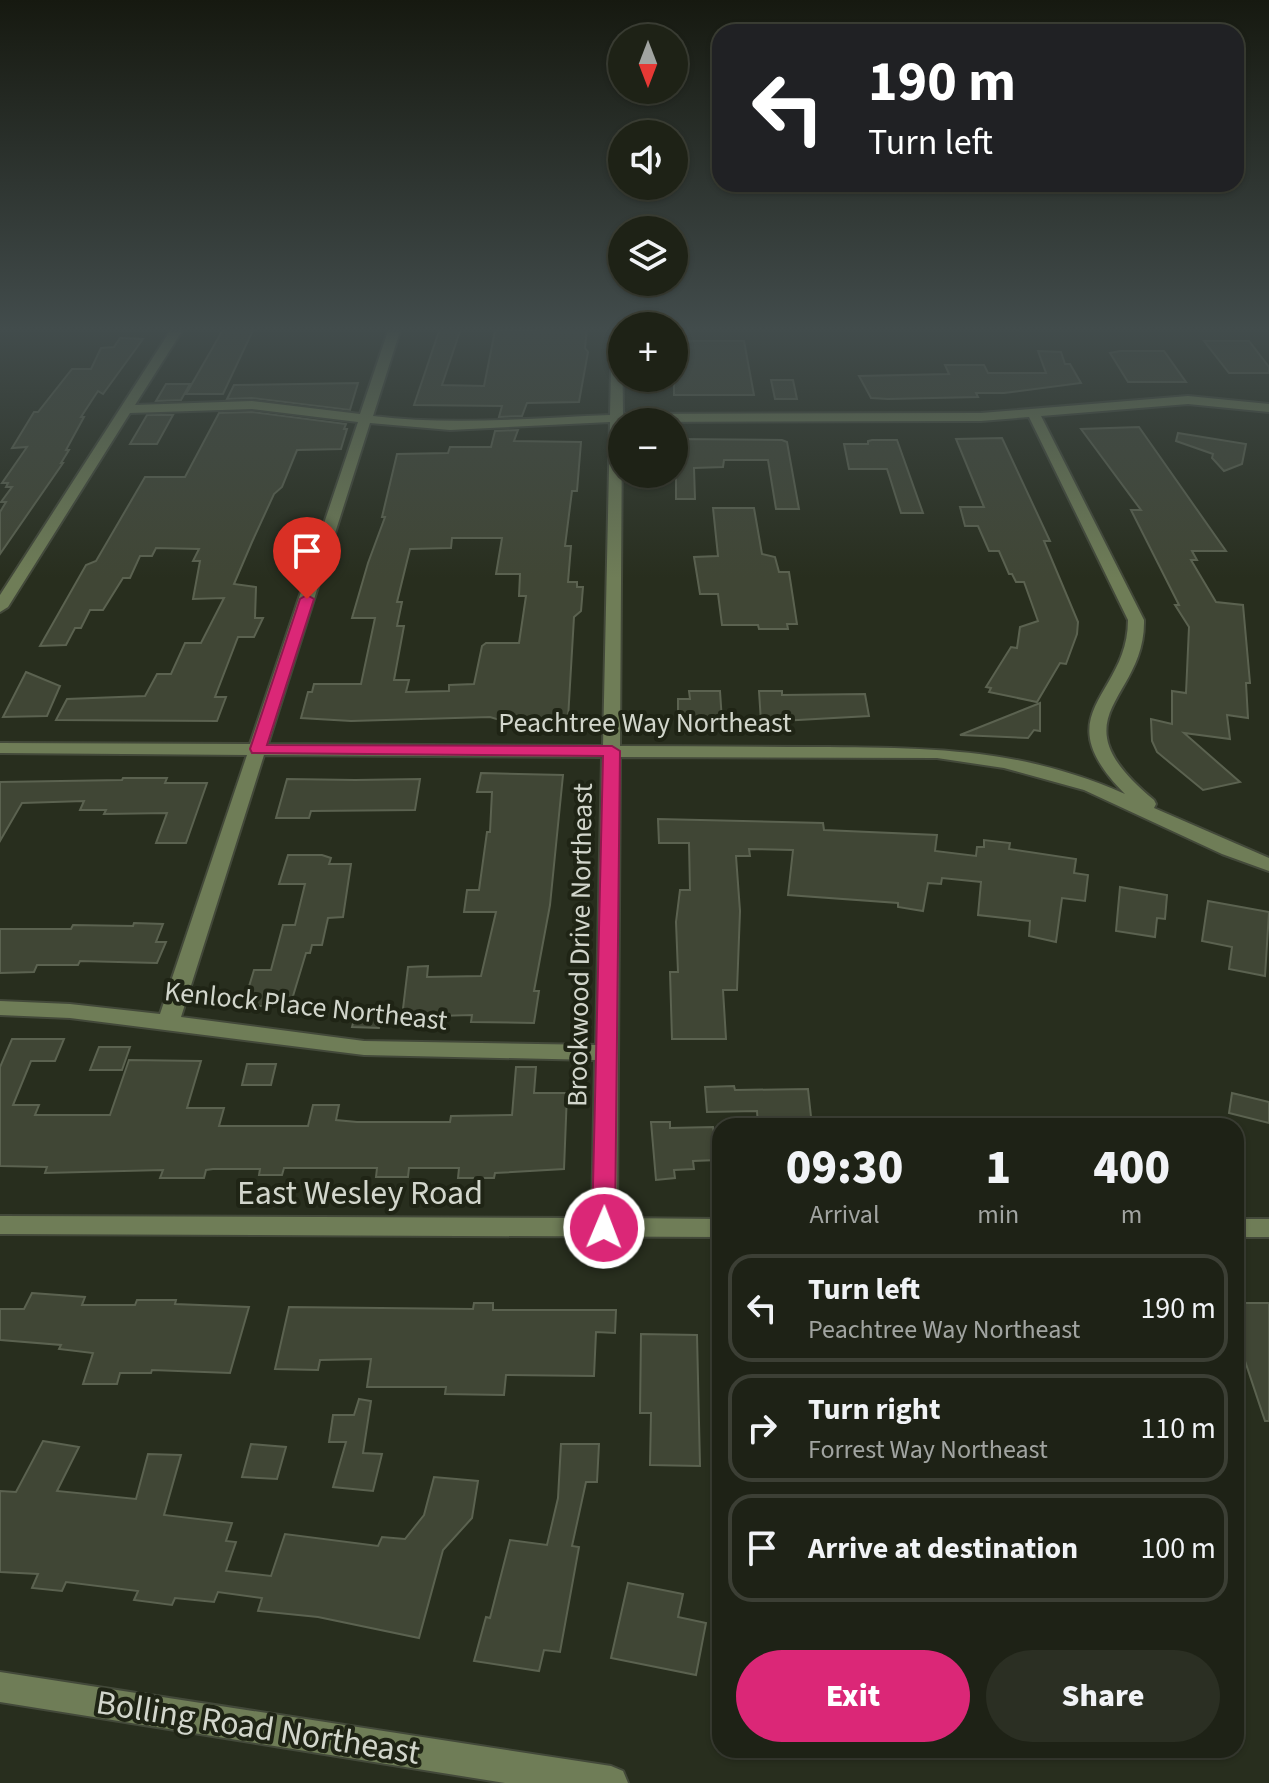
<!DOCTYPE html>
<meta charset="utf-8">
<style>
body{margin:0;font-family:"Source Sans 3",sans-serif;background:#2b2f23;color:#f1f3f6;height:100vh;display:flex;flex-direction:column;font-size:30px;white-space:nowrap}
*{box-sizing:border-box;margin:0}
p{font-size:26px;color:#a1a4a1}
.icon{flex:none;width:44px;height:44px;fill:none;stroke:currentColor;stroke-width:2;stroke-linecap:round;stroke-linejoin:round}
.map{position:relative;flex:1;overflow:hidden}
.drawer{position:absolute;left:712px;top:1118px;width:532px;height:640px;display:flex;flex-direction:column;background:#1e2216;border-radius:24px;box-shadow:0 2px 6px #0004,0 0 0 2px #3c3f35}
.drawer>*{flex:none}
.banner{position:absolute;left:712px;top:24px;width:532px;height:168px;border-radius:24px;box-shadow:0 2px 6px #0004,0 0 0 2px #3c3f35;background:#202124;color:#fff;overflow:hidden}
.needle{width:52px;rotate:180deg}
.fabs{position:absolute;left:608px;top:24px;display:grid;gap:16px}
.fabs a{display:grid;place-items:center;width:80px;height:80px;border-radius:50%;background:#1e2216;box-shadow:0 2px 6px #0004,0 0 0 2px #3c3f35;font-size:40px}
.pin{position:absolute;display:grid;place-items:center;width:68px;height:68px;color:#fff;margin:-82px -34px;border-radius:50% 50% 50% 0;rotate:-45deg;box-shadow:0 0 8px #0007}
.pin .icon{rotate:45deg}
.me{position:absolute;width:88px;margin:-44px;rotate:1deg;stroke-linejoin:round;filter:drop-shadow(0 0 6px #0008)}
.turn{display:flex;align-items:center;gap:28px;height:168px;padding:0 24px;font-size:36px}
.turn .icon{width:104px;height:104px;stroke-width:2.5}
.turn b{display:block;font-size:56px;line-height:68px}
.eta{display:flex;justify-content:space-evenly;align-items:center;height:136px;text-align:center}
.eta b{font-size:48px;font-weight:800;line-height:56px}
.primary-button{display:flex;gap:16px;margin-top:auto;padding:16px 24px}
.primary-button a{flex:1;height:92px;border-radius:48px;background:#db2777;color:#fff;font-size:32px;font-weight:800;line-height:92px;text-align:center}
.primary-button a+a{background:#2b2f23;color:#f1f3f6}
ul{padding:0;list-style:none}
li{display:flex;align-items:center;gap:24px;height:108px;margin:0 16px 12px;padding:0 8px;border:4px solid #3c3f35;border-radius:24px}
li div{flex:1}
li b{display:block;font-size:30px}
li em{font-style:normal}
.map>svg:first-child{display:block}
</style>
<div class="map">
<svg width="1269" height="1783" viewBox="0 0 1269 1783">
<rect width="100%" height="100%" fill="#282e1e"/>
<g fill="#404635" stroke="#5b6250" stroke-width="2" fill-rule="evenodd">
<polygon points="224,328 254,328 223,394 186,394"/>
<polygon points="440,328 461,328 442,385 484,386 495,331 587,328 585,348 588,352 579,402 527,403 522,416 499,417 502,406 414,405"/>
<polygon points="120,338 143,339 103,394 98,391 81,417 84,417 66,450 69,450 61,463 63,463 0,554 0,512 6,502 1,502 12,487 6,487 8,483 2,483 27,447 12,448 34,412 38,412 72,369 91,369 101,348 114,347"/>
<polygon points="674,341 744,341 754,395 674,395"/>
<polygon points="1204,341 1249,341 1269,367 1269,373 1229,373"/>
<polygon points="1038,351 1061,352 1065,364 1070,364 1081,383 1004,393 976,393 978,397 888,399 871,398 859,376 949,374 945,365 984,365 988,373 1046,373"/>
<polygon points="1120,351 1164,351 1186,382 1128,382 1110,353"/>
<polygon points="771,380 793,380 797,399 775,399"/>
<polygon points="358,383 350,410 252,398 227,399 234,385"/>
<polygon points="166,384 190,384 181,400 156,401"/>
<polygon points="252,412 346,424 344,429 347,429 341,449 297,450 282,487 274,494 252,542 234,584 256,587 255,618 263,618 254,637 238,637 215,697 226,697 217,721 56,720 67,699 145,696 157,674 171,674 185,643 201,643 224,598 193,599 200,561 193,561 199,549 156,548 152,556 140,556 130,578 123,578 103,610 90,610 81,628 75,628 66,645 40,646 86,565 96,561 145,477 185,477 219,413"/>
<polygon points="147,415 173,415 157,444 130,444"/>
<polygon points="1139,427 1226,551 1192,551 1197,560 1191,560 1216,602 1243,605 1250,683 1246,683 1248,718 1227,715 1230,739 1184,733 1240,782 1203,790 1157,752 1152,741 1151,719 1172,724 1172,691 1186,693 1189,627 1175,605 1179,605 1131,510 1141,510 1081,429"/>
<path d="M518 430 514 441 581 442 577 491H572L565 546H571L568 582H577V587H583L581 611 574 617 568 719H528L527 723H510L490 717 351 721 301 718 308 692H312L314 684H361L375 618H352L368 563 385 517H382L397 454 448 453 450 447H491L495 431ZM452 538H502L496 574H520L519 596H526L519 643H486L482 646 474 684 449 685V691L406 692 409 680H394L404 626H397L402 602H397L410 549 451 548Z"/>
<polygon points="1178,433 1246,444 1242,464 1224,471 1212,458 1213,454 1176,441"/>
<polygon points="1002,438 1050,541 1044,541 1078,622 1077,634 1066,664 1060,663 1037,702 989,692 991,688 986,687 1011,647 1017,648 1020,627 1038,621 1024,582 1016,582 1012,574 1009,574 999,551 989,551 978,526 965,526 960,507 984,507 956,439"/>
<polygon points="676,439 782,440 787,442 799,509 776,509 768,460 724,460 723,467 694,468 695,499 676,499"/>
<polygon points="872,440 897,440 923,513 901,513 887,469 849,469 844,444 868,444 868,441"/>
<polygon points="713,508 754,508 762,554 775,557 779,572 789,572 797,624 787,624 788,629 759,629 758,625 722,625 718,594 700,594 694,557 718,556"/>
<polygon points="26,672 60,686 47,716 3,717"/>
<polygon points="689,691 720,691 722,721 678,721 678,699 690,699"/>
<polygon points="759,691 782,691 782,695 865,694 869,716 761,722"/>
<polygon points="1040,703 1040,731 1034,730 1028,738 960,735"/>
<polygon points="481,773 563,775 550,905 534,991 539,991 534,1023 471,1022 472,1015 402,1017 408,967 428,966 427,977 481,976 496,912 464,912 467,890 479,890 487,832 490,832 492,792 477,792"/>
<polygon points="123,778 167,778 165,783 207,783 186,843 156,843 167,813 104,814 106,810 80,810 84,801 22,803 0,841 0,782 122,780"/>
<polygon points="287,779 355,780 420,779 415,810 311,811 309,818 276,818"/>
<polygon points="658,819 823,823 824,830 937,835 935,851 976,856 977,847 984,847 984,840 1010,843 1009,849 1076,859 1074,873 1088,875 1085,901 1062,898 1056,942 1029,936 1030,921 978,915 981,882 942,878 941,884 928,883 923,911 898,907 898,903 788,895 793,850 749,849 750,856 736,856 740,911 737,990 723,990 726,1039 672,1039 670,972 678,972 676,922 680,890 690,890 689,843 659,843"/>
<polygon points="288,855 322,855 331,858 329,864 351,864 343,917 328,918 322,945 312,945 310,953 306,953 290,1006 243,1006 254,970 271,970 283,925 295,925 305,884 279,884"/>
<polygon points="1120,887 1167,895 1165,919 1157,918 1155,937 1116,931"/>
<polygon points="1208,901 1269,912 1265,976 1229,969 1232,947 1202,941"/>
<polygon points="134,923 163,924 156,942 166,942 157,963 80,961 78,965 37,965 34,972 0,973 0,929 71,929 73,925 133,926"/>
<polygon points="357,1008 384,1009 379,1028 352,1027"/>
<polygon points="12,1039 64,1039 55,1061 31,1061 13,1105 39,1105 35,1115 110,1115 129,1060 201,1061 187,1108 224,1108 219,1126 308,1126 313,1105 339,1105 336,1120 357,1122 450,1122 451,1116 512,1115 516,1067 536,1067 534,1093 567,1093 564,1169 495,1173 494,1178 458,1178 459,1168 409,1168 408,1177 376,1177 377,1168 284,1168 282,1175 259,1175 260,1169 213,1169 206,1170 204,1178 160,1178 163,1170 45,1173 47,1167 0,1166 0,1067"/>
<polygon points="99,1047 130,1047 122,1070 90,1070"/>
<polygon points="247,1064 276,1064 271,1085 242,1085"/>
<polygon points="734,1086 735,1090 808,1089 812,1126 758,1126 757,1111 707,1112 705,1087"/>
<polygon points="1232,1093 1269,1102 1269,1123 1229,1113"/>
<polygon points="651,1122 670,1122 670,1128 713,1127 718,1160 693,1161 694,1169 674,1170 675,1178 656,1180"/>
<polygon points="32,1293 85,1297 82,1305 135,1305 137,1300 176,1300 175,1304 249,1307 230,1373 152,1370 151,1373 120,1373 117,1384 83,1384 93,1353 59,1349 61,1345 0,1340 0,1309 24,1309"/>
<polygon points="474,1303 493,1303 493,1310 616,1310 615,1333 596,1332 594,1376 506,1375 504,1395 445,1394 446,1387 367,1387 371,1359 320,1360 318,1370 275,1369 289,1307 473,1309"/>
<polygon points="1236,1303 1269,1303 1269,1421 1265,1421 1236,1334"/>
<polygon points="641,1334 697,1335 700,1466 650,1465 651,1413 640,1413"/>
<polygon points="359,1399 371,1401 363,1453 382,1454 373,1491 333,1487 346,1442 329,1442 333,1415 354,1415"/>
<polygon points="43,1441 79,1447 57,1491 136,1499 148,1454 181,1455 164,1515 232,1523 226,1541 236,1542 226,1571 271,1576 285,1534 378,1546 382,1537 405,1539 424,1515 434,1477 478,1481 472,1518 443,1550 419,1638 318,1617 258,1611 262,1598 218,1592 214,1602 175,1598 172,1605 134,1600 138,1591 66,1582 62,1591 32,1588 38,1574 0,1572 0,1491 16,1492"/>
<polygon points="251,1444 286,1447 277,1479 242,1477"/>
<polygon points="561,1444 599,1444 597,1482 586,1482 572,1546 579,1547 560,1652 544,1650 539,1671 474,1661 486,1617 490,1618 510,1540 547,1545 558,1498"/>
<polygon points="628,1583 683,1594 678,1617 706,1623 696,1675 611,1658"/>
</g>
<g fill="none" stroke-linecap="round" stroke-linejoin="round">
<g stroke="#43493a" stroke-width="4">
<g id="minor">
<path d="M172 328H184L135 405 252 401 360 414 389 328H401L373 416C452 426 531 418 610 415L612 328H622L623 414 981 413 1188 396 1269 404V412L1188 404 1041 416 1144 620C1146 701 1052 716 1154 800L1156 804 1154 808 1269 858V871L1222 854 1084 790 1004 768 937 758 620 757 617 1218 720 1219V1237L0 1234V1216L592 1218 595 1060 364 1055 70 1018 0 1015V1001L70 1004 160 1014 247 755 0 753V743L250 744 358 422 252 409 130 413 8 607 0 612V595ZM1029 417 1128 620C1128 697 1043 712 1125 794 1019 747 928 748 815 747 750 747 685 746 620 746L622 422 981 421ZM610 422 603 746 268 744 370 423 450 430ZM264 755 602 757 596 1045 364 1041 181 1017Z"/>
<rect x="1236" y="1219" width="33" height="18"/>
<polygon points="0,1672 611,1766 623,1771 628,1783 505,1783 0,1702"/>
</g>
</g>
<use href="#minor" fill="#6f7d57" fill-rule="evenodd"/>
</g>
<linearGradient id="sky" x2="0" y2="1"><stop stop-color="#161910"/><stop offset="0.57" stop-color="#424c4c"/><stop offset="1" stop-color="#424c4c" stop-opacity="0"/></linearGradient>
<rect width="1269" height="578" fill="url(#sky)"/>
<polygon fill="#db2777" stroke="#8e194d" stroke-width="2" points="307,595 314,599 267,745 612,746 620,751 615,1228 612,1234 604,1236 596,1234 592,1228 603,756 252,753 250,749 300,599"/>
<g text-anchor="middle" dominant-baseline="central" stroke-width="8" stroke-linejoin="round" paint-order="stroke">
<g font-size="28" fill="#d2d6cc" stroke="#1f2415">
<text x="645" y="723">Peachtree Way Northeast</text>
<text transform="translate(580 945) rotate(-89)">Brookwood Drive Northeast</text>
<text transform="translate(306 1006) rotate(6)">Kenlock Place Northeast</text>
</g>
<g font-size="34" fill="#d2d6cc" stroke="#1f2415">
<text x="360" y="1193">East Wesley Road</text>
<text transform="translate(258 1728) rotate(9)">Bolling Road Northeast</text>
</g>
</g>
</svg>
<div class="fabs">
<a><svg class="needle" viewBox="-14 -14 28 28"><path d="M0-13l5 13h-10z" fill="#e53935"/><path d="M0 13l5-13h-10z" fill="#a1a4a1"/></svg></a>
<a><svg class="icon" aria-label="sound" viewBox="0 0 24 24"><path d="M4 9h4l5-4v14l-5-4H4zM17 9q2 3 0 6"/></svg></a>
<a><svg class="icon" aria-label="layers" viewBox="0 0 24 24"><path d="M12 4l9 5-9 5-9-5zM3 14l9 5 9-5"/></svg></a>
<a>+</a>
<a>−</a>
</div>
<div class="pin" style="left:307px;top:599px;background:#d93025"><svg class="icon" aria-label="arrive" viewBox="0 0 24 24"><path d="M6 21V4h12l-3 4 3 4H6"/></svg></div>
<svg class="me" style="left:604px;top:1228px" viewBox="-20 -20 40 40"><circle r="17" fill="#db2777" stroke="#fff" stroke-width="3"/><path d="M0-11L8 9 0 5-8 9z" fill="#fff"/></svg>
<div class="banner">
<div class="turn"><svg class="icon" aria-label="left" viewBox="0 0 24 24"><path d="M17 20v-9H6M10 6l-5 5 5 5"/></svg><div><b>190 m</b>Turn left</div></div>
</div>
<section class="drawer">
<div class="eta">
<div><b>09:30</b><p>Arrival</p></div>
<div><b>1</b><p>min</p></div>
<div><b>400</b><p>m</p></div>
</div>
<ul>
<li><svg class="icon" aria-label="left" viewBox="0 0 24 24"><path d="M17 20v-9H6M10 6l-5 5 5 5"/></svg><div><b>Turn left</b><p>Peachtree Way Northeast</p></div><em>190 m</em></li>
<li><svg class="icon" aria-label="right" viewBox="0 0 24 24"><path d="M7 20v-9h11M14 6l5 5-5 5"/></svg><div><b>Turn right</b><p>Forrest Way Northeast</p></div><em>110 m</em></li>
<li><svg class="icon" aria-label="arrive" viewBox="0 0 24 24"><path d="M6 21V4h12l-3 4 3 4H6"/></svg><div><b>Arrive at destination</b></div><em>100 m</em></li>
</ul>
<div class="primary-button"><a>Exit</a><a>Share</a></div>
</section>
</div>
